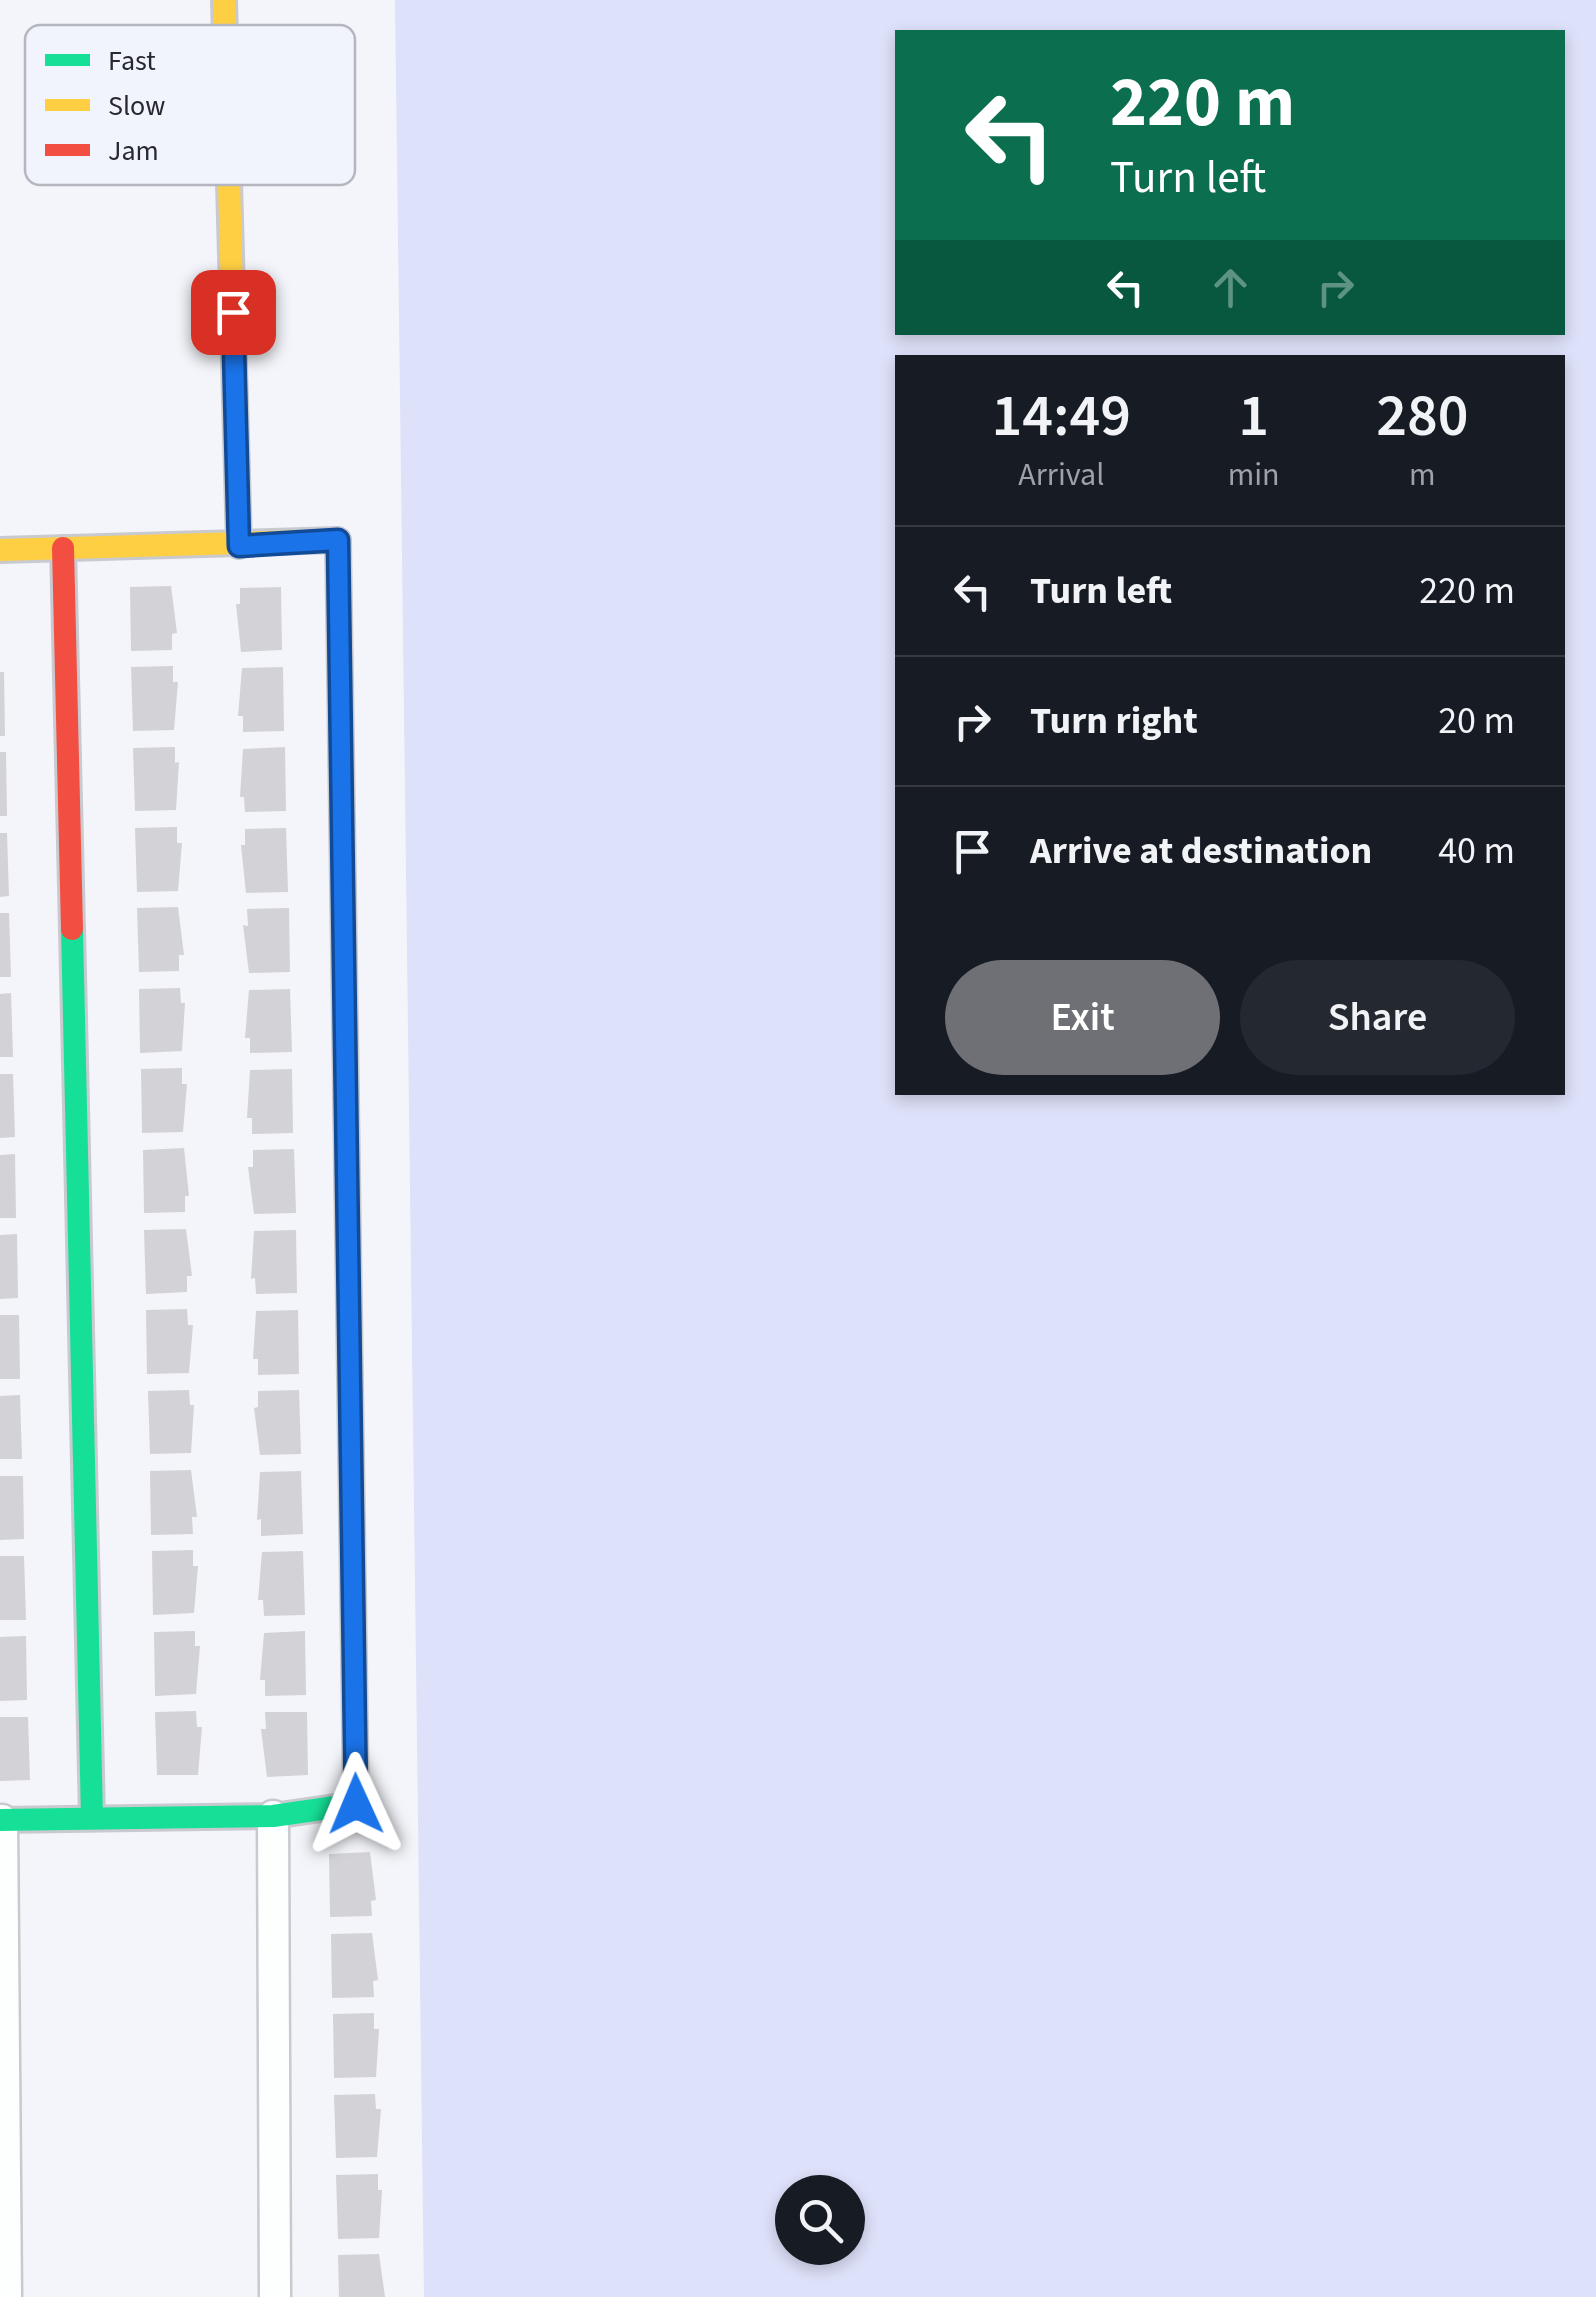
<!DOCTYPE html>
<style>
body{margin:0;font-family:"Source Sans 3",sans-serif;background:#242831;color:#f1f3f6;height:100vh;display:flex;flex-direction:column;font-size:38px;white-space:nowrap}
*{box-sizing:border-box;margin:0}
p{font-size:32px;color:#9ea1a6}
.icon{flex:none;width:55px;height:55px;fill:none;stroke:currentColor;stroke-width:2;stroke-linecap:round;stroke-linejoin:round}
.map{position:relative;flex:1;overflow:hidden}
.sheet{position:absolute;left:895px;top:355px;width:670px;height:740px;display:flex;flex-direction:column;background:#171b24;border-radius:0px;box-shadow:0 5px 15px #0003}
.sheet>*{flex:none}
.guide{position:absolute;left:895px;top:30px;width:670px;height:305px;border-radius:0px;box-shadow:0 5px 15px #0003;background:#0b6e4f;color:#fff;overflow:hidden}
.controls{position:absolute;left:775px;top:2175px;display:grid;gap:20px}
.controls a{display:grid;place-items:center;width:90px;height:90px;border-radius:50%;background:#171b24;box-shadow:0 5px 15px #0003;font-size:50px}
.pin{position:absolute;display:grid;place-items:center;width:85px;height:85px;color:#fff;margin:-42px;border-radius:20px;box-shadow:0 5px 15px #0006}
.me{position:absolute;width:110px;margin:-55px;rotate:359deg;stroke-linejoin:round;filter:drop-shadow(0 0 8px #0008)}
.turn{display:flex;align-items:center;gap:35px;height:210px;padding:0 50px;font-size:45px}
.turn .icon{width:130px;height:130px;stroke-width:2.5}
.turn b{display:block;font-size:70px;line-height:85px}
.lanes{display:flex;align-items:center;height:95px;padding:0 50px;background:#0003;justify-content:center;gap:50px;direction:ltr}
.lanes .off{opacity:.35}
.eta{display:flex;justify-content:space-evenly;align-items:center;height:170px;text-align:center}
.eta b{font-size:60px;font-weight:600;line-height:70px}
.button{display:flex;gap:20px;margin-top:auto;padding:20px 50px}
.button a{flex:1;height:115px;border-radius:60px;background:#6f7075;color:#fff;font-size:40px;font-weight:600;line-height:115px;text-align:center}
.button a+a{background:#242831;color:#f1f3f6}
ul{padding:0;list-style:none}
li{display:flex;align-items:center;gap:30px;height:130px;padding:0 50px;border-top:2px solid #363941}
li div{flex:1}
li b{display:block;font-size:38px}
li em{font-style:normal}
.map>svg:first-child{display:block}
</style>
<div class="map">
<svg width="1596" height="2297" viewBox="0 0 1596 2297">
<rect width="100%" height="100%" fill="#f4f5fa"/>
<path fill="#dde1f9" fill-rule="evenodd" d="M395 0H1596V2297H424ZM898 32H1562V332H898ZM898 358H1562V1092H898ZM792 2192H848V2248H792Z"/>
<g fill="#d2d2d7">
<polygon points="171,586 177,633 172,634 172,650 131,651 130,587"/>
<polygon points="281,587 282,650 241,652 236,604 240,604 240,588"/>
<polygon points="173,666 173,682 178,682 174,730 133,731 131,667"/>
<polygon points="283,667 284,731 243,732 243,716 238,716 242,668"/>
<polygon points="0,672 4,672 5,736 0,736"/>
<polygon points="175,747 175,763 179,762 176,810 135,811 133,748"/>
<polygon points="285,747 286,811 245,812 244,797 240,797 243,749"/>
<polygon points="0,752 6,752 7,816 0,816"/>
<polygon points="177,827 177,843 182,843 178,891 137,892 135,828"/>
<polygon points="286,828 288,892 246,893 241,845 245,845 245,829"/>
<polygon points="0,833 7,833 9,896 0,897"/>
<polygon points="178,907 184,955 179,955 179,971 139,972 137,908"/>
<polygon points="289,908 290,972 249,973 243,925 248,926 247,909"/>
<polygon points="0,913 9,913 11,977 0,977"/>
<polygon points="180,988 181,1003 185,1003 182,1051 140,1053 139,989"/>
<polygon points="290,989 292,1052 250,1053 250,1038 245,1038 249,990"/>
<polygon points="11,993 13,1057 0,1057 0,994"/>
<polygon points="182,1068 182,1084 187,1084 183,1132 142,1133 141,1069"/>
<polygon points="292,1069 293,1133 252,1134 252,1118 247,1118 250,1070"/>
<polygon points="0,1074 13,1074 15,1137 0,1138"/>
<polygon points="184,1148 189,1196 185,1196 185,1212 144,1213 143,1150"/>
<polygon points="294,1149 296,1213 254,1214 248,1167 253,1167 253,1150"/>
<polygon points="15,1154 16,1218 0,1218 0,1155"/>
<polygon points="186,1229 192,1276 187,1276 187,1292 146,1294 144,1230"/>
<polygon points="296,1230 297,1293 256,1294 255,1278 251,1279 254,1231"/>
<polygon points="17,1234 18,1298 0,1299 0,1235"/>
<polygon points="187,1309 188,1325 193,1325 189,1373 147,1374 146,1310"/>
<polygon points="298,1310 299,1374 258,1375 258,1359 253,1359 256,1311"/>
<polygon points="0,1315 19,1315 20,1379 0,1379"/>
<polygon points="189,1390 190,1405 194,1405 191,1453 150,1454 148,1391"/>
<polygon points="299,1390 301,1454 260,1455 254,1408 258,1407 258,1391"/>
<polygon points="20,1395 22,1459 0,1459 0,1396"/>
<polygon points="191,1470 197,1517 192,1517 193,1534 151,1535 150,1471"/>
<polygon points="301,1471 303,1534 261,1536 261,1519 257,1520 260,1472"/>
<polygon points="0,1476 23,1476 24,1539 0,1540"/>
<polygon points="193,1550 193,1566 198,1566 194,1613 153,1615 152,1551"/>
<polygon points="303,1551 305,1615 264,1616 263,1600 258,1600 262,1552"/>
<polygon points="0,1556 24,1556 26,1620 0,1620"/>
<polygon points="195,1631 195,1646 200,1646 196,1694 155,1696 154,1632"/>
<polygon points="305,1631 306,1695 265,1696 265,1680 260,1680 264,1633"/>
<polygon points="26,1636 27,1700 0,1701 0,1637"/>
<polygon points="196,1711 197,1727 202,1727 198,1775 157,1775 155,1712"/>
<polygon points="265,1712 307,1712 308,1775 267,1777 261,1729 266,1729"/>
<polygon points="0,1717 28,1717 30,1780 0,1781"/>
<polygon points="370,1852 376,1900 371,1901 372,1916 330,1917 329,1854"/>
<polygon points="372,1933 378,1980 373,1981 374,1997 332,1998 331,1934"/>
<polygon points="374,2013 374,2029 379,2029 376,2077 334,2078 333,2014"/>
<polygon points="375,2094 376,2109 381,2109 377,2157 336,2158 334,2095"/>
<polygon points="378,2174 378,2190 382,2190 379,2238 338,2239 336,2175"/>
<polygon points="379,2254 385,2297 339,2297 338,2255"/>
</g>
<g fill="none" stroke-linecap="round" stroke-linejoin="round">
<g stroke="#c9cacf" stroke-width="35">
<g id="street">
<polyline points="273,1816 275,2297"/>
<polyline points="2,1820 6,2297"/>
</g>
</g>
<g stroke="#c9cacf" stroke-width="28">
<g id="fast">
<polyline points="72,929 92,1818"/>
<polyline points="0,1820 273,1816 356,1804 341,747"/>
</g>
</g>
<g stroke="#c9cacf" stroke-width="28">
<g id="slow">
<polyline points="224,0 239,546"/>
<polyline points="0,550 338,540 341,747"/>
</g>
</g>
<g stroke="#c9cacf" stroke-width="28">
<polyline id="jam" points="63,548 72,929"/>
</g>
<use href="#street" stroke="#fdfefe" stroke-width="30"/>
<use href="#fast" stroke="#16e098" stroke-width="22"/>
<use href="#slow" stroke="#ffcf43" stroke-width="22"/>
<use href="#jam" stroke="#f24e42" stroke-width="22"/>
</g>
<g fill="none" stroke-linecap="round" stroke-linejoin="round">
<g stroke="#114b97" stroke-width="25">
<polyline id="route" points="233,312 239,546 338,540 356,1804"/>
</g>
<use href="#route" stroke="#1a73e8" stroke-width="18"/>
</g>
<rect x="25" y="25" width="330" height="160" rx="15" fill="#f1f3fd" stroke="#b5b6bf" stroke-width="2.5"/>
<rect x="45" y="54" width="45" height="12" fill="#16e098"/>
<rect x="45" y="99" width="45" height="12" fill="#ffcf43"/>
<rect x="45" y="144" width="45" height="12" fill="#f24e42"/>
<g font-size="28" fill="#28292e">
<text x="108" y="70">Fast</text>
<text x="108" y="115">Slow</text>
<text x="108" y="160">Jam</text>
</g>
</svg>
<div class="controls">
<a><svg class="icon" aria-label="search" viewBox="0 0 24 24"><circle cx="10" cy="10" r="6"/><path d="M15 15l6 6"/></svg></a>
</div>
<div class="pin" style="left:233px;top:312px;background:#d93025"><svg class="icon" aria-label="arrive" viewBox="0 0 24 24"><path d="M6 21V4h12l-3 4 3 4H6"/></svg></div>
<svg class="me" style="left:356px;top:1804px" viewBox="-20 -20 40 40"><path d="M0-17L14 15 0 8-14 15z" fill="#1a73e8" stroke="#fff" stroke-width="4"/></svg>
<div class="guide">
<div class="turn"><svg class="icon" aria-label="left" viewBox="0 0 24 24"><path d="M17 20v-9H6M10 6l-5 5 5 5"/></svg><div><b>220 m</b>Turn left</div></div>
<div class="lanes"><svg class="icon" aria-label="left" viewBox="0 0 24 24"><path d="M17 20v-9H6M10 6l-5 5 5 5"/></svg><svg class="icon off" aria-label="ahead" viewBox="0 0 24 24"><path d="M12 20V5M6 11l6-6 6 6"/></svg><svg class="icon off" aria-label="right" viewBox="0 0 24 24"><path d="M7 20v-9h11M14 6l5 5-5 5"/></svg></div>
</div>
<section class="sheet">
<div class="eta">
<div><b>14:49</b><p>Arrival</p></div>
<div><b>1</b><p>min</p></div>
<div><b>280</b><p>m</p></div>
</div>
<ul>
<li><svg class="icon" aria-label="left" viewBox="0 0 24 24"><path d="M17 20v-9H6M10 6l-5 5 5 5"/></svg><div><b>Turn left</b></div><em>220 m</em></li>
<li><svg class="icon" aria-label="right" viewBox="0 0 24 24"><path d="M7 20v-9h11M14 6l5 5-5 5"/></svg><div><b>Turn right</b></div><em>20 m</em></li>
<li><svg class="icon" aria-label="arrive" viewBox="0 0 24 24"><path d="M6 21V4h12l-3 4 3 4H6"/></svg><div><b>Arrive at destination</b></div><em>40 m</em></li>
</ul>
<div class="button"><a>Exit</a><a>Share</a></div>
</section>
</div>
